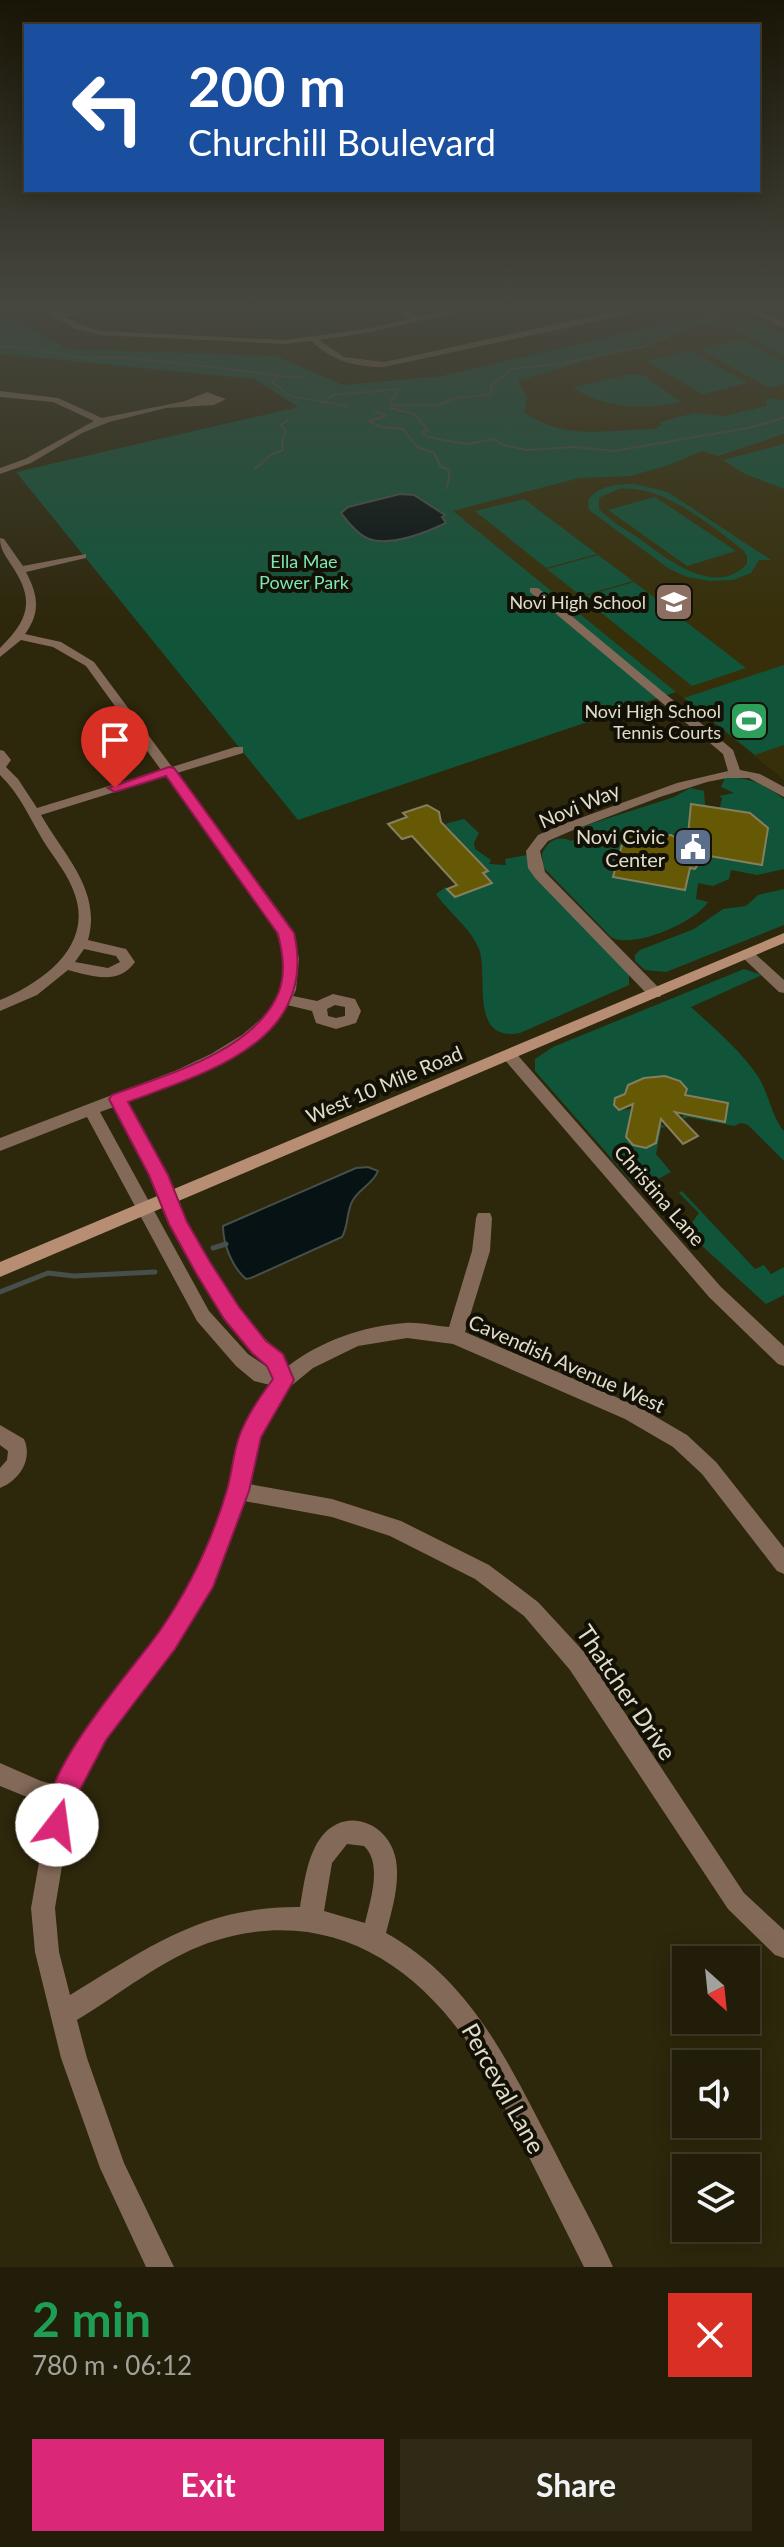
<!DOCTYPE html>
<meta charset="utf-8">
<style>
body{margin:0;font-family:Lato,sans-serif;background:#2e2a16;color:#f1f3f6;height:100vh;display:flex;flex-direction:column;font-size:30px;white-space:nowrap}
*{box-sizing:border-box;margin:0}
p{font-size:26px;color:#a2a29c}
.icon{flex:none;width:44px;height:44px;fill:none;stroke:currentColor;stroke-width:2;stroke-linecap:round;stroke-linejoin:round}
.map{position:relative;height:2267px;overflow:hidden}
.sheet{display:flex;flex-direction:column;background:#221d08;flex:1}
.sheet>*{flex:none}
.banner{position:absolute;left:24px;top:24px;width:736px;height:168px;border-radius:0px;box-shadow:0 4px 20px #0003,0 0 0 2px #3f3b29;background:#1a4fa0;color:#fff;overflow:hidden}
.needle{width:52px;rotate:153deg}
.fabs{position:absolute;left:672px;top:1946px;display:grid;gap:16px}
.fabs a{display:grid;place-items:center;width:88px;height:88px;border-radius:0px;background:#221d08;box-shadow:0 4px 20px #0003,0 0 0 2px #3f3b29;font-size:40px}
.pin{position:absolute;display:grid;place-items:center;width:68px;height:68px;color:#fff;margin:-82px -34px;border-radius:50% 50% 50% 0;rotate:-45deg;box-shadow:0 0 8px #0007}
.pin .icon{rotate:45deg}
.me{position:absolute;width:88px;margin:-44px;rotate:15deg;stroke-linejoin:round;filter:drop-shadow(0 0 6px #0008)}
.turn{display:flex;align-items:center;gap:28px;height:168px;padding:0 32px;font-size:36px}
.turn .icon{width:104px;height:104px;stroke-width:2.5}
.turn b{display:block;font-size:56px;line-height:68px}
.round{display:grid;place-items:center;flex:none;width:84px;height:84px;border-radius:0px;background:#2e2a16}
.summary{display:flex;align-items:center;justify-content:space-between;height:136px;padding:0 32px}
h1{font-size:48px;font-weight:700;line-height:60px;color:#1e9e55}
.button{display:flex;gap:16px;margin-top:auto;padding:16px 32px}
.button a{flex:1;height:92px;border-radius:0px;background:#db2777;color:#fff;font-size:32px;font-weight:700;line-height:92px;text-align:center}
.button a+a{background:#2e2a16;color:#f1f3f6}
.map>svg:first-child{display:block}
</style>
<div class="map">
<svg width="784" height="2267" viewBox="0 0 784 2267">
<rect width="100%" height="100%" fill="#2d270b"/>
<polygon fill="#362f09" points="745,307 784,327 784,780 452,511 578,478 442,376"/>
<g fill="#10553a" fill-rule="evenodd">
<path d="M716 306 739 308 731 310 739 315 518 381 527 397 524 412C566 442 608 429 654 429L662 425 660 422 694 413 724 416 766 406 767 398 784 400V434L718 456 702 451 669 465 630 476 579 478 453 511 676 692 298 820 16 472 298 407 254 379 0 354V311L67 349 276 356 343 385 442 376 722 310Z"/>
<polygon points="752,319 784,335 784,357 734,330 734,326"/>
<polygon points="742,339 784,362 784,384 769,388 699,349"/>
<polygon points="691,351 748,383 702,394 646,361"/>
<path d="M632 374 643 375 681 402C647 410 603 409 573 387Z"/>
<polygon points="784,444 784,489 745,474 723,460"/>
<path d="M635 484 668 492 771 560H759L751 573 733 580 710 581 687 577 668 568 589 510 588 500C599 485 618 484 635 484ZM618 489C662 484 709 524 743 550L747 556V564C715 598 667 559 640 539 626 530 611 521 599 509V498Z"/>
<polygon points="655,497 736,551 687,566 608,510"/>
<polygon points="524,499 597,554 546,568 475,511"/>
<polygon points="598,555 633,581 581,596 547,569"/>
<polygon points="634,582 746,668 692,686 582,597"/>
<polygon points="784,665 784,745 755,755 684,698"/>
<path d="M725 778C748 776 766 785 784 799V869L757 875 731 870 729 879 713 886 698 883 696 899 708 902C696 922 632 950 611 937L543 867 542 854C548 840 558 835 571 841L588 832 578 833 581 827 674 797 690 788 704 791 705 805 720 808 722 798 719 796 734 793 721 787Z"/>
<path d="M464 819 479 833 474 843 475 849 491 860 489 864 506 865 505 859 527 855 629 973V985L520 1033C468 1043 489 974 479 949 470 927 449 913 436 894L446 887 455 897 493 883 484 873 488 871 445 824Z"/>
<polygon points="784,889 784,925 666,972 645,970 635,961 635,955 640,950 694,929 723,909 746,906 758,895"/>
<path d="M744 969 762 975 691 1007C714 1028 739 1049 757 1075 768 1091 773 1120 784 1131V1161L748 1125 741 1123 734 1126 688 1117 682 1119 684 1114 724 1122 728 1103 685 1095 687 1089C671 1072 647 1076 628 1085L625 1094 614 1105 619 1110 632 1109 626 1137 659 1125 667 1126 661 1128 656 1154 671 1172 647 1185 633 1183 535 1071V1059L553 1047Z"/>
<polygon points="682,1191 755,1269 764,1265 771,1274 784,1267 784,1295 766,1304 701,1245 688,1228 699,1213 679,1193"/>
</g>
<g fill="#061213" stroke="#474f4a" stroke-width="2">
<path d="M400 494 414 495 445 515 442 517 446 523C429 531 392 547 369 539 358 535 348 522 341 513L348 507Z"/>
<path d="M368 1167 378 1171C373 1184 360 1188 353 1200 346 1211 349 1225 342 1237L251 1278 246 1279C232 1267 223 1244 223 1226L356 1168Z"/>
</g>
<g fill="none" stroke-linecap="round" stroke-linejoin="round">
<g stroke="#474f4a" stroke-width="2">
<path d="M0 347C25 345 59 356 86 358 94 359 102 357 111 357 173 361 235 370 297 378L308 374"/>
<polyline points="276,376 273,383 290,396 346,406"/>
<polyline points="326,401 333,395 398,389 396,397 390,400 393,405"/>
<polyline points="393,405 390,408 414,414 428,430 422,431 427,437 467,444 494,439 503,445 527,450 574,447 614,451 748,428 784,418"/>
<path d="M393 405C408 407 423 402 436 406L455 398 489 395 492 393 491 385 513 369 565 363 645 346 666 337 678 327 732 312"/>
<polyline points="375,411 386,416 369,421 381,427 403,429 417,447 434,453 441,467 450,470 447,488"/>
<polyline points="255,469 272,454 283,450 282,440 286,431 281,425 288,420"/>
</g>
<g stroke="#474f4a" stroke-width="5">
<polyline points="213,1248 226,1244"/>
<polyline points="0,1292 48,1273 74,1276 155,1272"/>
</g>
</g>
<g fill="#665906" stroke="#857f60" stroke-width="2">
<polygon points="691,804 750,813 768,828 762,865 704,855 695,869 690,868 685,890 613,877 625,834 659,839 660,836 671,835 687,845"/>
<polygon points="427,805 439,812 441,822 488,871 483,873 492,883 455,897 447,889 457,885 412,836 402,839 388,824 407,817 403,813"/>
<polygon points="665,1076 680,1081 687,1089 685,1095 728,1103 725,1122 675,1112 698,1136 683,1144 661,1119 656,1143 646,1148 633,1145 626,1137 633,1104 619,1110 614,1105 615,1098 625,1094 628,1085 644,1078"/>
</g>
<g fill="none" stroke-linecap="round" stroke-linejoin="round">
<g fill="#836958" fill-rule="evenodd">
<path d="M37 306H47L59 313 89 306H102L65 317 79 324 100 331 285 340 365 329 410 319 392 306H401L418 317 472 306H487L365 333 319 340 344 357 384 362 638 306H668L646 308 630 314 384 367C355 367 332 361 311 341L285 344 100 335 73 328Z"/>
<polygon points="200,306 305,306 261,311"/>
<polygon points="0,391 58,398 102,418 185,401 207,392 226,399 214,405 166,408 109,422 82,433 31,463 0,474 0,468 25,459 94,421 53,402 0,397"/>
<path d="M0 538 4 539 23 566 86 554V558L26 572C38 595 41 612 25 634L61 642 94 662 172 767 235 747H243V753L177 773 287 922 299 958 296 990 293 996 317 1001 333 994 355 999 361 1011 356 1023 336 1029 316 1023 312 1011 287 1005C255 1059 184 1081 127 1102L167 1175 186 1222 209 1262 250 1324 281 1354 287 1367C320 1341 363 1326 405 1323 419 1322 435 1326 449 1327L472 1251 476 1218 478 1213H490L492 1218 490 1251 465 1332 639 1407 687 1435 716 1462 784 1548V1574L777 1571 702 1474 673 1447 625 1419 453 1344 407 1338 358 1346 313 1368 291 1386 268 1419 260 1437 249 1484 332 1499 401 1521 489 1565 538 1602 586 1654 744 1893 784 1930V1958L775 1955 728 1909 570 1670 524 1616 475 1579 390 1536 332 1517 244 1501 212 1586 174 1648 105 1739 73 1800 55 1908 59 1952 70 1995C149 1947 204 1906 300 1907 304 1884 307 1855 322 1836 347 1805 390 1824 396 1860 400 1884 392 1910 386 1933 473 1981 511 2068 555 2152 574 2190 596 2228 613 2267H584C564 2227 544 2187 524 2147 506 2111 490 2073 466 2040 404 1952 315 1906 208 1943 161 1960 120 1994 77 2020L87 2058 124 2163 174 2267H146L100 2168 61 2058 35 1952 31 1908 49 1806 0 1786V1763L41 1781 56 1785 89 1723 160 1634 197 1573 228 1491 240 1437 254 1407 270 1385 254 1381 236 1366 197 1321 87 1117 0 1151V1138L177 1070 211 1054 242 1035 268 1013 282 990 285 958 273 923 166 776 41 815C64 855 102 891 88 940L126 949 135 962C118 986 92 976 68 970L37 995 0 1011V1000C41 983 93 947 75 895 69 876 55 859 44 842 30 819 20 794 0 775V750L4 751 11 760 6 767 18 779 37 808 161 770 86 666 53 647 21 640 0 657V648C29 620 35 600 12 566 6 556 0 550 0 538ZM84 949 116 956 120 962 108 968 75 962ZM335 1005 345 1007V1016L336 1018 328 1016 327 1009ZM114 1107 151 1175 170 1224 197 1272 238 1334 270 1369 248 1354 209 1311 100 1112ZM347 1844 364 1846C383 1864 370 1901 365 1923L324 1911 332 1863Z"/>
<polygon points="530,588 538,588 733,750 740,770 760,774 784,787 784,797 749,778 727,778 707,782 660,797 571,831 548,841 540,851 545,872 660,989 662,993 660,997 650,997 535,878 528,868 526,851 538,835 561,825 677,783 728,771 723,754 530,592"/>
<polygon points="747,949 752,951 784,980 784,993 779,992 742,957 740,954 742,951"/>
<polygon points="509,1049 514,1051 721,1287 784,1346 784,1366 778,1364 709,1297 504,1059 501,1055"/>
<path d="M0 1425 24 1439C33 1459 20 1480 0 1488V1468L7 1460 8 1451 0 1445Z"/>
</g>
<polygon fill="#836958" fill-rule="evenodd" points="741,306 751,306 784,323 784,328"/>
<polygon fill="#b78d73" fill-rule="evenodd" points="784,933 784,943 0,1277 0,1262"/>
</g>
<linearGradient id="sky" x2="0" y2="1"><stop stop-color="#191506"/><stop offset="0.49" stop-color="#46473f"/><stop offset="1" stop-color="#46473f" stop-opacity="0"/></linearGradient>
<rect width="784" height="623" fill="url(#sky)"/>
<path fill="#db2777" stroke="#8e194d" stroke-width="2" d="M169 767 174 768 294 933C319 1041 208 1072 128 1102L168 1175 187 1222 210 1262 239 1307 266 1341 283 1354 294 1380 261 1437 249 1491 213 1587 175 1649 106 1740 74 1801 66 1835 57 1838 48 1835C27 1785 131 1672 159 1632 189 1589 212 1541 227 1490 232 1473 233 1454 239 1437 247 1415 260 1397 273 1379L267 1366 252 1353 224 1319 196 1273 169 1224 149 1175 109 1099 112 1095C165 1075 253 1052 278 994 286 975 283 954 278 934L166 776 115 792 108 788Z"/>
<defs>
<g id="school-square" transform="scale(2)"><rect x="-9" y="-9" width="18" height="18" rx="4" fill="#8d6e63" stroke="#131005"/><path d="M0-5L7-2L0 1L-7-2ZM-4 1L0 2.5L4 1V4Q0 6-4 4Z" fill="#fff"/></g>
<g id="stadium-square" transform="scale(2)"><rect x="-9" y="-9" width="18" height="18" rx="4" fill="#2e9e5b" stroke="#131005"/><path d="M0-5a6.5 5 0 1 0 0 10a6.5 5 0 1 0 0-10ZM-3.5-1.8h7v3.6h-7Z" fill="#fff"/></g>
<g id="civic-square" transform="scale(2)"><rect x="-9" y="-9" width="18" height="18" rx="4" fill="#5c6f8a" stroke="#131005"/><path d="M-.6-6.5H3V-4.5H.6V-3L4-1V1h2V6H-6V1h2V-1L-.6-3ZM-1.2 2.5V6h2.4V2.5Z" fill="#fff"/></g>
</defs>
<g fill-rule="evenodd">
<use href="#school-square" x="674" y="602"/>
<use href="#stadium-square" x="749" y="721"/>
<use href="#civic-square" x="693" y="847"/>
</g>
<g text-anchor="middle" dominant-baseline="central" stroke-width="8" stroke-linejoin="round" paint-order="stroke">
<g font-size="18" fill="#7ce8b6" stroke="#131005">
<text x="304" y="561">Ella Mae<tspan x="304" dy="21">Power Park</tspan></text>
</g>
<g font-size="18" fill="#e0ddcc" stroke="#131005" text-anchor="end">
<text x="646" y="602">Novi High School</text>
<text x="721" y="711">Novi High School<tspan x="721" dy="21">Tennis Courts</tspan></text>
</g>
<g font-size="20" fill="#e0ddcc" stroke="#131005">
<text transform="translate(579 805) rotate(-23)">Novi Way</text>
<text transform="translate(384 1084) rotate(-23)">West 10 Mile Road</text>
<text transform="translate(660 1195) rotate(49)">Christina Lane</text>
<text transform="translate(567 1363) rotate(24)">Cavendish Avenue West</text>
</g>
<g font-size="20" fill="#e0ddcc" stroke="#131005" text-anchor="end">
<text x="665" y="836">Novi Civic<tspan x="665" dy="23">Center</tspan></text>
</g>
<g font-size="24" fill="#e0ddcc" stroke="#131005">
<text transform="translate(627 1692) rotate(56)">Thatcher Drive</text>
<text transform="translate(504 2088) rotate(61)">Perceval Lane</text>
</g>
</g>
</svg>
<div class="fabs">
<a><svg class="needle" viewBox="-14 -14 28 28"><path d="M0-13l5 13h-10z" fill="#e53935"/><path d="M0 13l5-13h-10z" fill="#a2a29c"/></svg></a>
<a><svg class="icon" aria-label="sound" viewBox="0 0 24 24"><path d="M4 9h4l5-4v14l-5-4H4zM17 9q2 3 0 6"/></svg></a>
<a><svg class="icon" aria-label="layers" viewBox="0 0 24 24"><path d="M12 4l9 5-9 5-9-5zM3 14l9 5 9-5"/></svg></a>
</div>
<div class="pin" style="left:115px;top:788px;background:#d93025"><svg class="icon" aria-label="arrive" viewBox="0 0 24 24"><path d="M6 21V4h12l-3 4 3 4H6"/></svg></div>
<svg class="me" style="left:57px;top:1825px" viewBox="-20 -20 40 40"><circle r="19" fill="#fff"/><path d="M0-13L10 11 0 6-10 11z" fill="#db2777"/></svg>
<div class="banner">
<div class="turn"><svg class="icon" aria-label="left" viewBox="0 0 24 24"><path d="M17 20v-9H6M10 6l-5 5 5 5"/></svg><div><b>200 m</b>Churchill Boulevard</div></div>
</div>
</div>
<section class="sheet">
<div class="summary"><div><h1>2 min</h1><p>780 m · 06:12</p></div><a class="round" style="background:#d93025;color:#fff"><svg class="icon" aria-label="close" viewBox="0 0 24 24"><path d="M6 6l12 12M18 6L6 18"/></svg></a></div>
<div class="button"><a>Exit</a><a>Share</a></div>
</section>
